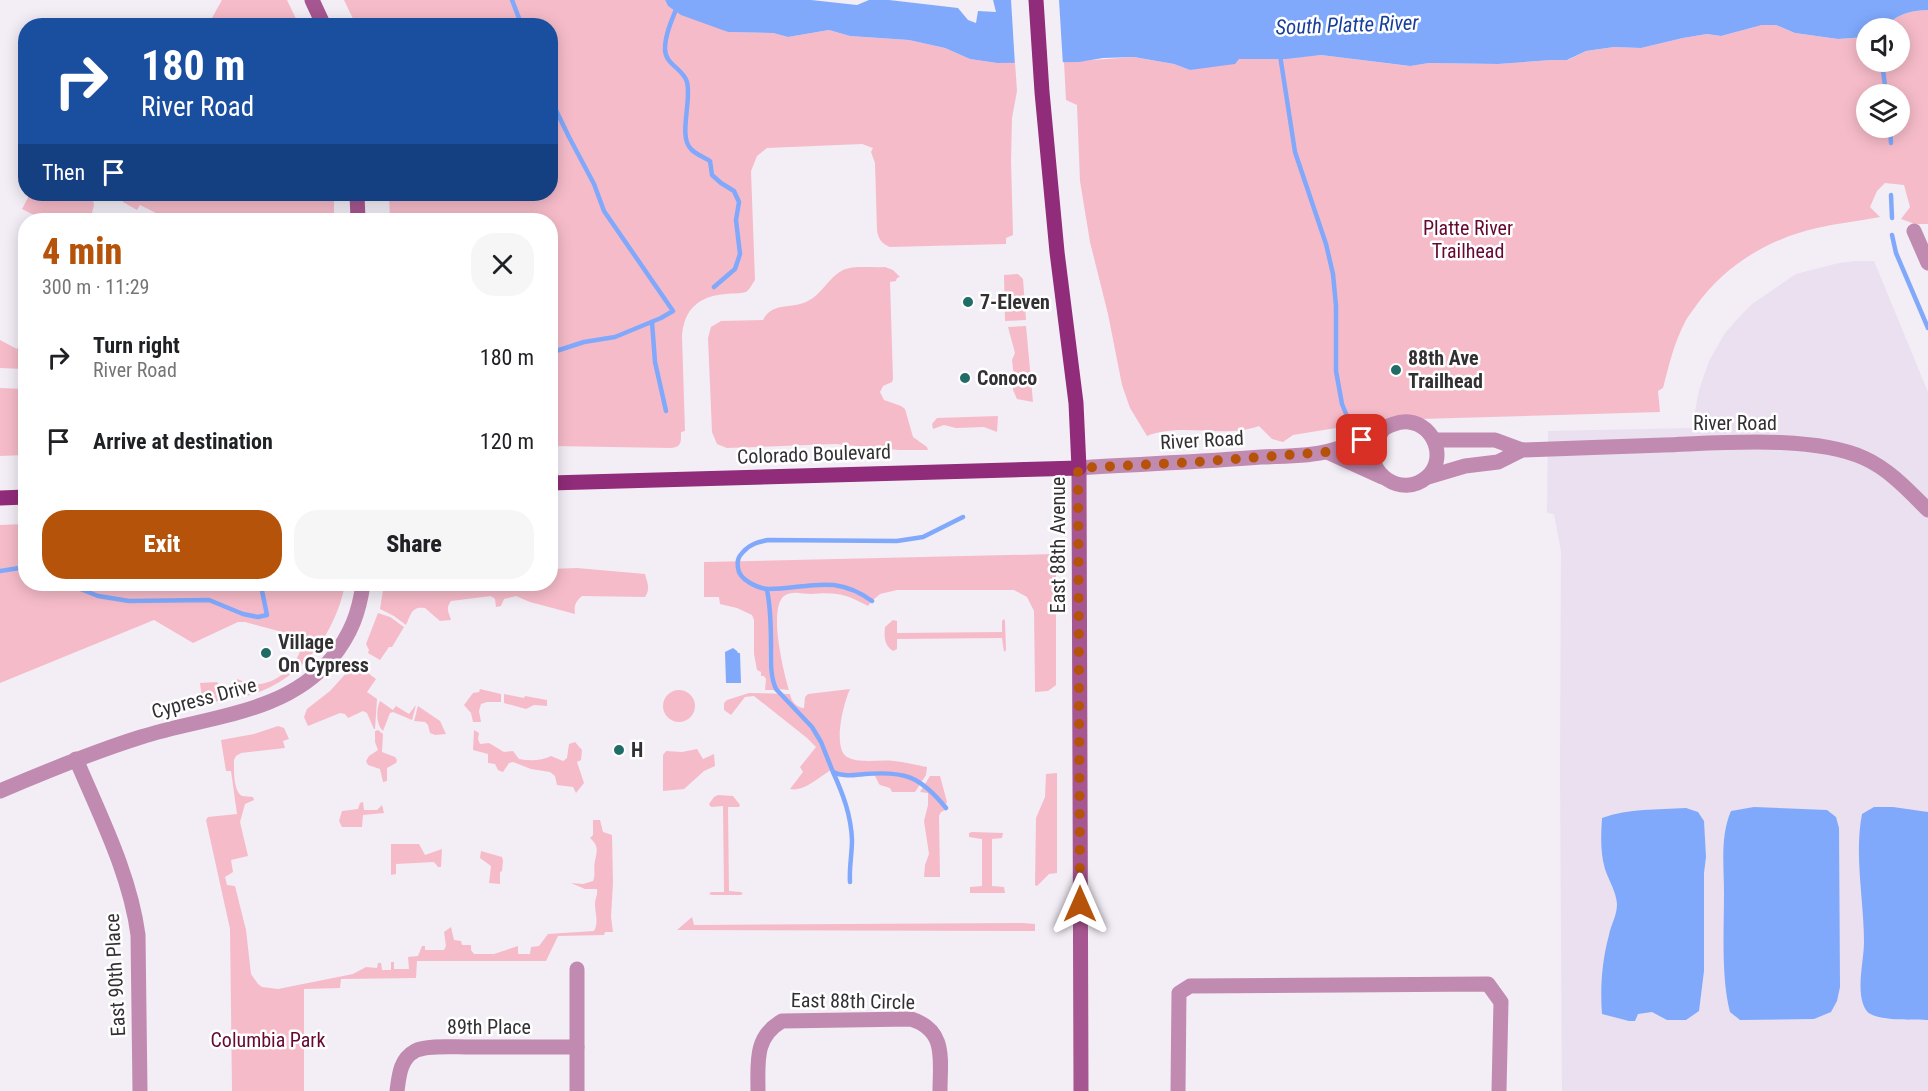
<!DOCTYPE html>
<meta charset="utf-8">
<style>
body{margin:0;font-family:"Roboto Condensed",sans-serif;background:#f6f6f6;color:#202124;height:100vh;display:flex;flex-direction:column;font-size:22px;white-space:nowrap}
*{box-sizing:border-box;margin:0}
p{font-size:20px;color:#757577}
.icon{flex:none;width:33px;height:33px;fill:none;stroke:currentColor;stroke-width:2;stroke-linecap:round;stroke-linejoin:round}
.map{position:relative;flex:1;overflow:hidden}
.details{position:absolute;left:18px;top:213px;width:540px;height:378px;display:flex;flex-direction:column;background:#fff;border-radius:24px;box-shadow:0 3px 15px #0003}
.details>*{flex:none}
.guide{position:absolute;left:18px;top:18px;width:540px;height:183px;border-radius:24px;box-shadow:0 3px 15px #0003;background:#1a4fa0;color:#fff;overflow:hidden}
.controls{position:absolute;left:1856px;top:18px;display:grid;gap:12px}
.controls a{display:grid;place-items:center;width:54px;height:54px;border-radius:50%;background:#fff;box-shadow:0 3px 15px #0003;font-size:30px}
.pin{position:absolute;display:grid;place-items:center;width:51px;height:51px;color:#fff;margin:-26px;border-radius:12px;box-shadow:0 3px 9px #0006}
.me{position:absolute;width:66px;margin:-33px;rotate:0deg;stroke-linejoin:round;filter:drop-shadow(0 0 4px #0008)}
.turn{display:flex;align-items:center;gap:21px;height:126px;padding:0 24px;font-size:27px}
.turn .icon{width:78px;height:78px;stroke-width:2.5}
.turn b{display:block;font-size:42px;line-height:51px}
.then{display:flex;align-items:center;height:57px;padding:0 24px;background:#0003;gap:12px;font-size:22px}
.round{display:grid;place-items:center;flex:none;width:63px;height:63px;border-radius:24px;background:#f6f6f6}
.headline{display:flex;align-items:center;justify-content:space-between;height:102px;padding:0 24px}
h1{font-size:36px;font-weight:800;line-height:45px;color:#b45309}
.cta{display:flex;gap:12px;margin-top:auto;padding:12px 24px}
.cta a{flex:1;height:69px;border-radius:24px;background:#b45309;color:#fff;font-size:24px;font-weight:800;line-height:69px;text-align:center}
.cta a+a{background:#f6f6f6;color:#202124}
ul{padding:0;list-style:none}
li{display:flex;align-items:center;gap:18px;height:84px;padding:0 24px}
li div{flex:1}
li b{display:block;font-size:22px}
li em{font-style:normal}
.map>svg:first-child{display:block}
</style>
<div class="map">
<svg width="1928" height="1091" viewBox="0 0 1928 1091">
<rect width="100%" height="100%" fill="#f3edf6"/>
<polygon fill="#eae0ef" points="1855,261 1874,261 1928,392 1928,1091 1562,1091 1560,771 1561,551 1554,514 1547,513 1548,431 1692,428 1699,390 1709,361 1725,333 1743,313 1752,304 1796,274 1839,263"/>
<g fill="#f6bbc9" fill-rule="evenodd">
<polygon points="222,0 287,0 299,25 208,25"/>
<path d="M344 0H665L668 6 728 32 773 33 788 37 829 30 850 36 909 40 945 48 970 59 997 63 1015 62 1017 91 1012 118 1011 161 1013 235 1006 238V244L890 247C882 244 878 239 877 230L875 163 871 152 873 148 862 144 767 148 757 156 751 171 755 280C752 284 750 289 746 292 740 294 732 293 726 294 699 296 684 309 682 336L685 431 681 432C681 441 682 447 671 448L551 446 550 220H390L389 194H550V26L356 25Z"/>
<path d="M1928 10V224H1915L1901 219 1910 207 1904 185 1885 183 1877 191 1870 207 1880 217C1859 221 1838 223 1817 228 1769 239 1727 264 1698 303 1694 309 1688 316 1685 322 1674 343 1669 365 1663 388L1658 391 1660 412 1385 420 1293 435 1283 442 1272 439 1259 426C1223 439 1182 422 1147 436L1130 408 1122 385 1108 314 1090 242 1080 181 1077 105 1066 100 1064 62 1134 57 1174 64 1190 70 1239 59H1277L1321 55 1409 66 1429 63 1498 64 1551 60H1568L1586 51 1614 47 1641 48 1683 38 1707 34 1721 36 1762 25H1776L1795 33 1838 39 1866 37V62H1899V28H1883C1898 14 1908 11 1928 10ZM1866 94H1899V128H1866Z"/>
<polygon points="30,194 92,194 94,205 90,220 39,220 40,218 22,209"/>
<polygon points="120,194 334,194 334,220 170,220 140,205 137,210 123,202 121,198"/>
<path d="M885 267 893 270 900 277 897 278 896 281 890 282 893 379 892 382 883 386 880 392 884 400 901 406 905 409 913 437 927 447 928 450H899L835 444 727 448 717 444 712 432 708 338 711 327 721 321 763 320C773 301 791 310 808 301 822 294 829 277 843 270 854 265 873 268 885 267Z"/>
<polygon points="1018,274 1023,279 1026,320 1005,321 1004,275"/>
<polygon points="1026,326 1033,402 1017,399 1013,390 1014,378 1012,360 1015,353 1008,327"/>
<polygon points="25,333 25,369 0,368 0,340 17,349"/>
<polygon points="0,388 25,389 25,455 0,456"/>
<polygon points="998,416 997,432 984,427 956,428 944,425 933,429 932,424 937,418"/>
<path d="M25 524 26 584H345C335 637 297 685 242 697L238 695 237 679C244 682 252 685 260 684 278 682 297 665 301 648L293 645 286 633 245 622H238L193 643 154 620 0 683V525Z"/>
<path d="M1056 554V685L1048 691 1035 692V688L1034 611 1027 597 1014 590H897L880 594 873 600C842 574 803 587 766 588L765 589C778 618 760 664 775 690H765L766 679 764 676H761V672L757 670 754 654V620L752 615 737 608 720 604 719 597H704V562Z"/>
<path d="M577 568 645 574C647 583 651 588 645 597L582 596C575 602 574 606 575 614L530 602 516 596 504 599 501 606 496 607 495 599 491 596 451 601C445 609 449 612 451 620L440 621 425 608C411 606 411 615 406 625L394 616 380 609 384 584H550L551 569Z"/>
<path d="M814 586C835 586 856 587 871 602L868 606C845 594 838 592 811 594 802 594 792 590 784 596 768 609 784 673 789 690L777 689 773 678 772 628 769 593 771 590Z"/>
<polygon points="378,613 390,617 404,627 392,647 389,647 380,660 368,653 369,650 366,644"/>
<path d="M1004 619 1005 621 1006 650 1004 652 1002 638 897 639V649L893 651C884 645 884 637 885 627L893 620 897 621V633L1002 632V621Z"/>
<polygon points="360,667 376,679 367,692 377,699 375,729 374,729 367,713 363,711 348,718 345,714 340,713 308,726 304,717 307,709 330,691 349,670 352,668 358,669"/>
<polygon points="217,682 219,685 220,698 218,701 203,704 200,683"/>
<polygon points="480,689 501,694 501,702 487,702 481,704 479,711 481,722 473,722 471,713 464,705 473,693 479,692"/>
<path d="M850 689C844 702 832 747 847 757 860 764 880 759 894 761 905 762 916 765 927 767L926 775 915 792H892L890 788 880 785C878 783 877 779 875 776 871 771 842 776 831 770 819 777 804 792 790 789L803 772 800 767 816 747 807 738 754 696 745 697 731 715 724 710V703L727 700 749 693 790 694C791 701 797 708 804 708L805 697 808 694Z"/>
<circle cx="679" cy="706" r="16"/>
<polygon points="504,694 524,698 525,696 547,700 547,706 534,705 526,709 504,703"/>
<path d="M380 701 393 710 396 706 409 714 416 705 412 720 393 712 390 713 383 731C376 725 376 709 380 701Z"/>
<polygon points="418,706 440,721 446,734 435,735 430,733 428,725 425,722 414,721"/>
<path d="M278 726 284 728 289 739 283 741 285 748 241 753 236 756 234 760C234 769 233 791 242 796 243 796 252 797 253 797L254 800 245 804 240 822 248 856 231 860 233 872 225 877 227 885 235 886 246 930 251 974 258 984 262 987 278 989 353 974 366 967 377 968 378 963H381L382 970H391V962H394V969H409L408 957 418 956 422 946H425V950H444L446 946 444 932 451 927 454 940 461 941 462 945H471V950L474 954H494L518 946V954H530L531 947 539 946 548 934 594 931C599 922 595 914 595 904 595 898 598 895 597 889H585L571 883 583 884 593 881C596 874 593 868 595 861 597 851 599 846 590 838L593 835V820H600L603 832 612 835 613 883 611 917 613 932H605L604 935 558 936 546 961H417L416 978 341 979 340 988 304 989V1091H232L230 929 206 820 208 817 237 814 231 771H226L221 740 254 734Z"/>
<polygon points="378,730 383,734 382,752 395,757 397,760 396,763 387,768 387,781 383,782 380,769 368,765 366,761 369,756 378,750 375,742 375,731"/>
<path d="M474 730 479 733 478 739 480 744 489 743 504 752 513 751 519 759C530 761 541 761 551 756L563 761 567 758 569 744 575 742 582 750 581 760 577 762 584 783 576 793 573 787 557 785 555 776 550 772 531 769 513 762 509 763 503 772 498 770 495 764 488 763V754L473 750Z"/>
<polygon points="697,749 703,759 714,754 715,766 704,771 684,789 663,791 663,755 666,751 682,752"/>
<polygon points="1057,773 1057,873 1049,874 1037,886 1035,885 1036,818 1045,797 1046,774"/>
<polygon points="930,776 940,776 947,802 944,806 945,810 941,812 939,816 940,877 924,877 925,865 929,854 924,821 928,805 928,793 920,792"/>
<polygon points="718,795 733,796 740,805 739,807 728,807 729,891 741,892 743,894 740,895 712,895 709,894 711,892 724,892 723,806 711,807 709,804 714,797"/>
<polygon points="363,802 364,810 377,810 382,805 384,813 363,815 362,827 342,827 339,821 342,811 358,809 360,803"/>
<polygon points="972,832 1003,833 1002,838 992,839 992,886 1004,887 1005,893 970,893 970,887 982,886 982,839 969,837 969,833"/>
<polygon points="391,844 419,844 425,855 442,849 441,867 438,867 434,862 396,864 396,874 391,875"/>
<polygon points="481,851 502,857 503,861 502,871 500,872 500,884 489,883 491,866 480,858"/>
<polygon points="692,917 694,925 1022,923 1035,924 1035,931 677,930"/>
</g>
<g fill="#80a9fc">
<path d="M665 0H811L857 5 869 0H889L958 8 968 20 976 23 978 11 996 12 993 0H1928V10C1908 11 1898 14 1883 28H1866V37L1838 39 1795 33 1776 25H1762L1721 36 1707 34 1683 38 1641 48 1614 47 1586 51 1567 60H1551L1498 64 1429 63 1410 66 1321 55 1286 59H1239L1235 64 1190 70 1174 64 1134 57 1103 58 1079 62 997 63 970 59 945 48 909 40 850 36 829 30 788 37 773 33 728 32 681 15 668 6Z"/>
<polygon points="733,648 737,651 738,653 740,653 741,683 726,683 725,652"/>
<path d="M1754 807 1827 810 1836 817 1839 828 1840 987 1837 1001 1831 1012 1814 1019 1740 1020 1730 1012C1721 977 1724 930 1724 893 1724 867 1720 836 1731 811Z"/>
<path d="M1874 807H1893L1928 812V1020C1914 1019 1873 1022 1866 1010 1855 993 1864 961 1864 942 1864 900 1854 856 1862 814Z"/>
<path d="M1686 808 1698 812 1704 821 1706 857 1704 873V971L1699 1011 1686 1020H1667L1652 1012 1638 1014 1635 1021H1629L1602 1014C1600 988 1602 960 1609 935 1611 924 1617 916 1617 904 1616 891 1609 881 1605 869 1600 851 1601 836 1602 818 1629 808 1657 810 1686 808Z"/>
</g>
<polygon fill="#f3edf6" points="1011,0 1059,0 1063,65 1015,65"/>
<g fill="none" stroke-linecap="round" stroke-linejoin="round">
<g stroke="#80a9fc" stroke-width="4.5">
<polyline points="512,0 522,26"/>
<path d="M680 0C674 15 665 33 665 49 665 65 683 68 687 82 692 100 678 137 691 149 695 154 704 157 710 161L712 175 721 183 734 191 739 202 736 220 740 254 735 269 714 287"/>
<polyline points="254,26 254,24"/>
<polyline points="1280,55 1295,152 1326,244 1333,274 1336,306 1336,371 1342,404 1349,421"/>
<polyline points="1882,62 1886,94"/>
<polyline points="550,98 569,137 594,184 604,211 673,311 661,318 615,337 584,342 550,353"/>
<polyline points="1890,128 1891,143"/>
<polyline points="1891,195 1892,218"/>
<polyline points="1892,235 1896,253 1928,328"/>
<polyline points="652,322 655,362 666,411"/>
<polyline points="0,571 26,567"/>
<polyline points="68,584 98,596 129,601 209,600 243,614 258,617 267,615 261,586 264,584"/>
<path d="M767 590C771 609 771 628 771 647 771 661 770 676 776 689L812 727 821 742 833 772C843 777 854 775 865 774 905 771 920 776 946 808"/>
<path d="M872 601C860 592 848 587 834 585 812 583 791 589 769 589 759 589 739 580 738 568 737 561 738 557 743 552 750 544 758 542 768 540L897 541 923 537 963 517"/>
<path d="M833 772C843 794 851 815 852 840 852 854 849 868 850 882"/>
</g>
<g stroke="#c18ab0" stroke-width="15">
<polyline points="1914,231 1928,263"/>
<polyline points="1434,440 1495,440 1522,450"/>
<polyline points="1327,452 1382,477"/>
<path d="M1079 468C1139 464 1200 462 1261 457 1282 456 1307 457 1329 451 1340 448 1352 444 1363 439 1378 433 1393 420 1409 422 1435 425 1447 460 1427 477 1402 499 1363 473 1375 442 1377 438 1380 434 1383 430"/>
<path d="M1428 477 1465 466 1498 462 1522 450C1569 448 1617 447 1664 445 1721 443 1813 435 1864 458 1889 469 1909 491 1928 510"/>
<path d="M76 759C100 816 130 874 138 935L140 1091"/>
<path d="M0 791C47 771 93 752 141 737 206 716 285 715 332 658 351 634 359 613 363 584"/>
<path d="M397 1091C399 1076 400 1059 415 1051 426 1045 453 1047 466 1047 503 1047 540 1047 577 1047"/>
<polyline points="577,1091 577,969"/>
<path d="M758 1091C758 1063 754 1037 782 1021L911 1019C947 1030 940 1060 940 1091"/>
<polyline points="1178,1091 1179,993 1190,986 1488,984 1501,1002 1499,1091"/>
</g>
<g stroke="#a65690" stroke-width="15">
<polyline points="312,0 324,26"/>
<polyline points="357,194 358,220"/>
<polyline points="1079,468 1081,1091"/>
</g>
<g stroke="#902c79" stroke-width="15">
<polyline points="550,483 1079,468 1076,403 1057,252 1042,92 1036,0"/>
<polyline points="0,498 26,497"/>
</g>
</g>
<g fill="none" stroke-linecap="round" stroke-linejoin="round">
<polyline stroke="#b45309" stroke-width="10" stroke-dasharray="0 18" points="1080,904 1078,468 1196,462 1327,452 1362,440"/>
</g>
<g fill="#216c67" stroke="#fff" stroke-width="2">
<circle cx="968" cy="302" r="6"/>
<circle cx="1396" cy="370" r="6"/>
<circle cx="965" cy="378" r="6"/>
<circle cx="266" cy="653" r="6"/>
<circle cx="619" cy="750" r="6"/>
</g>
<g text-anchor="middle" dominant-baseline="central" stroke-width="5" stroke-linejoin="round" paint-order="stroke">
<g font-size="20" fill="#660830" stroke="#fff">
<text x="1468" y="228">Platte River<tspan x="1468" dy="23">Trailhead</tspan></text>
<text x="268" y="1040">Columbia Park</text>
</g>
<g font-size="20" font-weight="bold" fill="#323033" stroke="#fff" text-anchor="start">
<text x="980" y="302">7-Eleven</text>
<text x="1408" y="358">88th Ave<tspan x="1408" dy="23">Trailhead</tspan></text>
<text x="977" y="378">Conoco</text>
<text x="278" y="642">Village<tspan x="278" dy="23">On Cypress</tspan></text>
<text x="631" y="750">H</text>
</g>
<g font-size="20" fill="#323033" stroke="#fff">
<text x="1735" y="423">River Road</text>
<text transform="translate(1202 440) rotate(-3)">River Road</text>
<text transform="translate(814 454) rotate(-2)">Colorado Boulevard</text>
<text transform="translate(1058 545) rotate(-90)">East 88th Avenue</text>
<text transform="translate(204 698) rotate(-15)">Cypress Drive</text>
<text transform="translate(115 975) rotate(-93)">East 90th Place</text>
<text transform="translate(853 1001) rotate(1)">East 88th Circle</text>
<text x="489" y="1027">89th Place</text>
</g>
<g font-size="21" font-style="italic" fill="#173f9c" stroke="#fff">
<text transform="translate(1347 25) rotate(-2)">South Platte River</text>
</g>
</g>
</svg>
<div class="controls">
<a><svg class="icon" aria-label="sound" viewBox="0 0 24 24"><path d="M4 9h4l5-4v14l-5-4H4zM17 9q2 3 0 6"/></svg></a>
<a><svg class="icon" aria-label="layers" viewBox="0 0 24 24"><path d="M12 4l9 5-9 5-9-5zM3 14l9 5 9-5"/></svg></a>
</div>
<div class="pin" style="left:1362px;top:440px;background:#d93025"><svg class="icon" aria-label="arrive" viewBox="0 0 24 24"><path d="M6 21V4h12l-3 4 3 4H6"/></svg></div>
<svg class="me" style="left:1080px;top:904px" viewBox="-20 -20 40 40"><path d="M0-17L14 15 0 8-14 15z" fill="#b45309" stroke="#fff" stroke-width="4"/></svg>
<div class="guide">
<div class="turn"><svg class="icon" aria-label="right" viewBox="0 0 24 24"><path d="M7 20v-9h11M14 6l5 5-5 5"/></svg><div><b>180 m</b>River Road</div></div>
<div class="then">Then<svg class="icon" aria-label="arrive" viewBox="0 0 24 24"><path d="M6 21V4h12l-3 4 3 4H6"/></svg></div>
</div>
<section class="details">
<div class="headline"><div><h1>4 min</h1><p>300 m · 11:29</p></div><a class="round"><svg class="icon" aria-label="close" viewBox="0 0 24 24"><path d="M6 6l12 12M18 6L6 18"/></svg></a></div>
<ul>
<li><svg class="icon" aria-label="right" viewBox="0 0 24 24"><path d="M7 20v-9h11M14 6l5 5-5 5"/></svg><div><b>Turn right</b><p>River Road</p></div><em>180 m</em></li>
<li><svg class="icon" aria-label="arrive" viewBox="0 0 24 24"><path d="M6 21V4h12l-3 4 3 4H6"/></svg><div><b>Arrive at destination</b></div><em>120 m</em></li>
</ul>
<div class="cta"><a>Exit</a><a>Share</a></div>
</section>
</div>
